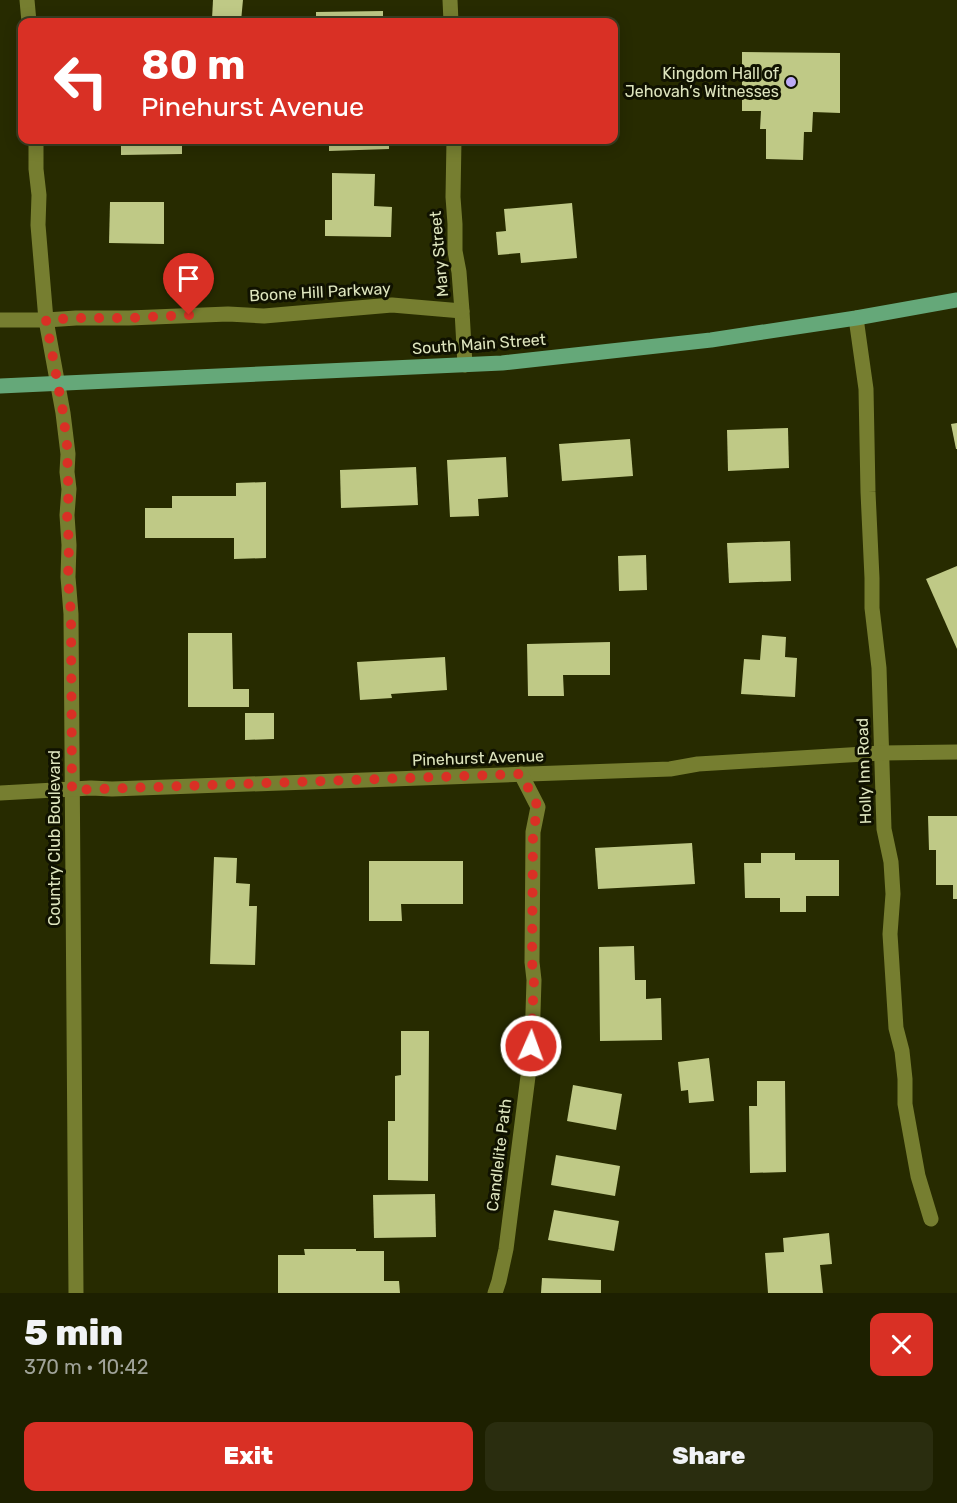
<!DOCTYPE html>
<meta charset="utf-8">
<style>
body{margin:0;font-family:Rubik,sans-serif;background:#2a2d0f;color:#f1f3f6;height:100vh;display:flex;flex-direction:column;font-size:22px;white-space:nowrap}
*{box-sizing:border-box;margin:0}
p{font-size:20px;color:#a0a399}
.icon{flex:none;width:33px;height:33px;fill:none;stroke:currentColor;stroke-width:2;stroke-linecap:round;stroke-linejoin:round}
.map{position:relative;height:1293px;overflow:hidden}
.drawer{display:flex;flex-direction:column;background:#1d2000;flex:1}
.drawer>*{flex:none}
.guide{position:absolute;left:18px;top:18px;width:600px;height:126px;border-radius:12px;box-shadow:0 3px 15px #0003,0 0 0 2px #3b3e22;background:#d93025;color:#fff;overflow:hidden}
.pin{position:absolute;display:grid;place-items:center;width:51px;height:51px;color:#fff;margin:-62px -26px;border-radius:50% 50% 50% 0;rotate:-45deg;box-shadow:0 0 6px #0007}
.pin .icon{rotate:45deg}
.me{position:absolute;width:66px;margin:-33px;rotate:2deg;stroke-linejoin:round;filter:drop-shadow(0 0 4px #0008)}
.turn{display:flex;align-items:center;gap:21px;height:126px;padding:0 24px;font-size:27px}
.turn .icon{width:78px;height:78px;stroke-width:2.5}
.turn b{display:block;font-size:42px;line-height:51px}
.round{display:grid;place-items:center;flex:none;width:63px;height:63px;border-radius:12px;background:#2a2d0f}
.summary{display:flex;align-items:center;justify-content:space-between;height:102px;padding:0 24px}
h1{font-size:36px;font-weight:800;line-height:45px}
.button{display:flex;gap:12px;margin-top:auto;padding:12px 24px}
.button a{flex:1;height:69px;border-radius:12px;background:#d93025;color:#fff;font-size:24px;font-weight:800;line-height:69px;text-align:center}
.button a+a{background:#2a2d0f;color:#f1f3f6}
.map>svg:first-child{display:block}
</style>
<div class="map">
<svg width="957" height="1293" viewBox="0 0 957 1293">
<rect width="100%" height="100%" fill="#272b00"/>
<g fill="#bfc986">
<polygon points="213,0 243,0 241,21 212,19"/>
<polygon points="383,11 383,22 316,22 316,12"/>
<polygon points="742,52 840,53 840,113 813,112 812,132 804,132 803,160 766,159 766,129 760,129 761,111 742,111"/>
<polygon points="121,140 182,140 182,154 121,155"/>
<polygon points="329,140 389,140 389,149 329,151"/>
<polygon points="332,173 375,174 374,206 392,207 391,237 325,236 325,220 332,220"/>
<polygon points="110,202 164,202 164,244 109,243"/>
<polygon points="572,203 577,258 521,263 520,253 498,255 496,232 506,231 504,209"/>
<polygon points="957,423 957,449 956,449 951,424"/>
<polygon points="788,428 789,468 728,471 727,430"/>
<polygon points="630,439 633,476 562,481 559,444"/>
<polygon points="506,457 508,497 478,499 479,516 450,517 447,460"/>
<polygon points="416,467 418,505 341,508 340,470"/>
<polygon points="266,482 266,558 234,559 234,538 145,538 145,508 172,508 172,496 236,496 236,483"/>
<polygon points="790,541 791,581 729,583 727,543"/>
<polygon points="646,555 647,590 619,591 618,556"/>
<polygon points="957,566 957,649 926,579"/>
<polygon points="188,633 232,633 233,689 249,689 249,707 188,707"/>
<polygon points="762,635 786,637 785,657 797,658 795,697 741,694 744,659 760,660"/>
<polygon points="610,642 610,675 563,675 564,696 528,696 527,644"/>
<polygon points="445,657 447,690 391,694 392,698 360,700 357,662"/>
<polygon points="245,713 274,713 274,739 245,740"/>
<polygon points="928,816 957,816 957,899 953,899 953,885 936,885 936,850 929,850"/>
<polygon points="692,843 695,884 598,889 595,848"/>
<polygon points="761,853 795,853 795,860 839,860 839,896 806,896 806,912 780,912 780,898 745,898 744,863 761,863"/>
<polygon points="214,857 237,858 236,883 250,884 249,906 257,906 255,965 210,964"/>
<polygon points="369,861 463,861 463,904 401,904 402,921 369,921"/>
<polygon points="634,946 635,980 646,980 646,999 661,998 662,1040 600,1041 599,947"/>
<polygon points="401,1031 429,1031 428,1181 388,1180 388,1121 395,1121 395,1076 401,1075"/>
<polygon points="709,1058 714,1101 689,1103 688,1090 681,1091 678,1062"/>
<polygon points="757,1081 785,1081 786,1172 750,1173 749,1106 757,1106"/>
<polygon points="573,1085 622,1094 616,1130 567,1121"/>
<polygon points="556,1155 620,1166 615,1196 551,1185"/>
<polygon points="435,1194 436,1237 374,1238 373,1195"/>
<polygon points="554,1210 619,1221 614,1251 548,1240"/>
<polygon points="829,1233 832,1264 820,1265 823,1293 768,1293 765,1253 784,1252 783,1238"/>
<polygon points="304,1249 356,1249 356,1251 384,1251 384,1281 399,1281 400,1293 278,1293 278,1255 305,1255"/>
<polygon points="542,1278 601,1280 601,1293 541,1293"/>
</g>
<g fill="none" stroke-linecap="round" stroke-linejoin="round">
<g stroke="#767e30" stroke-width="15">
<polyline points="27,0 29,22"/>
<polyline points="450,0 451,22"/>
<polyline points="36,140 36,169 39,195 38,225 46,320 63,413 68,454 67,472 69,489 67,515 69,545 68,577 71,614 76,1293"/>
<polyline points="454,140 453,197 455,224 455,251 459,272 462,311 465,365"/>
<polyline points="856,318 866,389 868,492 872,578 872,608 879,668 884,829 891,862 893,894 890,934 896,1028 902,1051 905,1079 905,1104 918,1176 931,1219"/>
<polyline points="0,320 46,320 76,318 129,318 228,314 264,316 392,305 462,311"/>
<polyline points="0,793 91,788 112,789 670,769 698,764 881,753 957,752"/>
<polyline points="495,1293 499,1281 506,1249 532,1045 534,980 532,962 533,832 538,807 521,774"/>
</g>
<polyline stroke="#65a879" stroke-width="15" points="0,386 502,363 711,340 856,318 957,300"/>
</g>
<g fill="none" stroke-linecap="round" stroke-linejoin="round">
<polyline stroke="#d93025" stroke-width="10" stroke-dasharray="0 18" points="189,315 129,318 76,318 46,320 63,412 68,454 67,472 69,489 67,514 69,545 68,578 71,614 72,790 521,774 538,807 533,832 532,962 534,980 531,1046"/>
</g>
<circle fill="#bcaaf5" stroke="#101200" stroke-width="2" cx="791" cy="82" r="6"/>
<g text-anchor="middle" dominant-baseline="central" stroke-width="6" stroke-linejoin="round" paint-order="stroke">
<g font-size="16" fill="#dee5be" stroke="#101200" text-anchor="end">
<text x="779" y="73">Kingdom Hall of<tspan x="779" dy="18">Jehovah’s Witnesses</tspan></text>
</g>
<g font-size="16" fill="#dee5be" stroke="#101200">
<text transform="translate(439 254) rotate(-95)">Mary Street</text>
<text transform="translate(320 292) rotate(-3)">Boone Hill Parkway</text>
<text transform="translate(479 344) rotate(-4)">South Main Street</text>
<text transform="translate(478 758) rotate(-2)">Pinehurst Avenue</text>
<text transform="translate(864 771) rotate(-92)">Holly Inn Road</text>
<text transform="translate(54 838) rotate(-90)">Country Club Boulevard</text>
<text transform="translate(499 1155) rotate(-83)">Candlelite Path</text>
</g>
</g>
</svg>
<div class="pin" style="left:189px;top:315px;background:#d93025"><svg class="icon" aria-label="arrive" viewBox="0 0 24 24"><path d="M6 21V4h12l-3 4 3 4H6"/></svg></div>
<svg class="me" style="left:531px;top:1046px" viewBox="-20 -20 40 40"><circle r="17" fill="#d93025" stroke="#fff" stroke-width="3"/><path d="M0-11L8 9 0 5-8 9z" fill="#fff"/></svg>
<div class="guide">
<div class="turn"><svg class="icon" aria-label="left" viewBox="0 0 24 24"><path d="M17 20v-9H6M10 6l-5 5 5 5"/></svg><div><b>80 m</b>Pinehurst Avenue</div></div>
</div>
</div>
<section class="drawer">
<div class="summary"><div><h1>5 min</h1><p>370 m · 10:42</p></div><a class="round" style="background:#d93025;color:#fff"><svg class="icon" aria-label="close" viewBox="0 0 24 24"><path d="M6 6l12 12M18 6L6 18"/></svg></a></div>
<div class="button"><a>Exit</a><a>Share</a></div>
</section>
